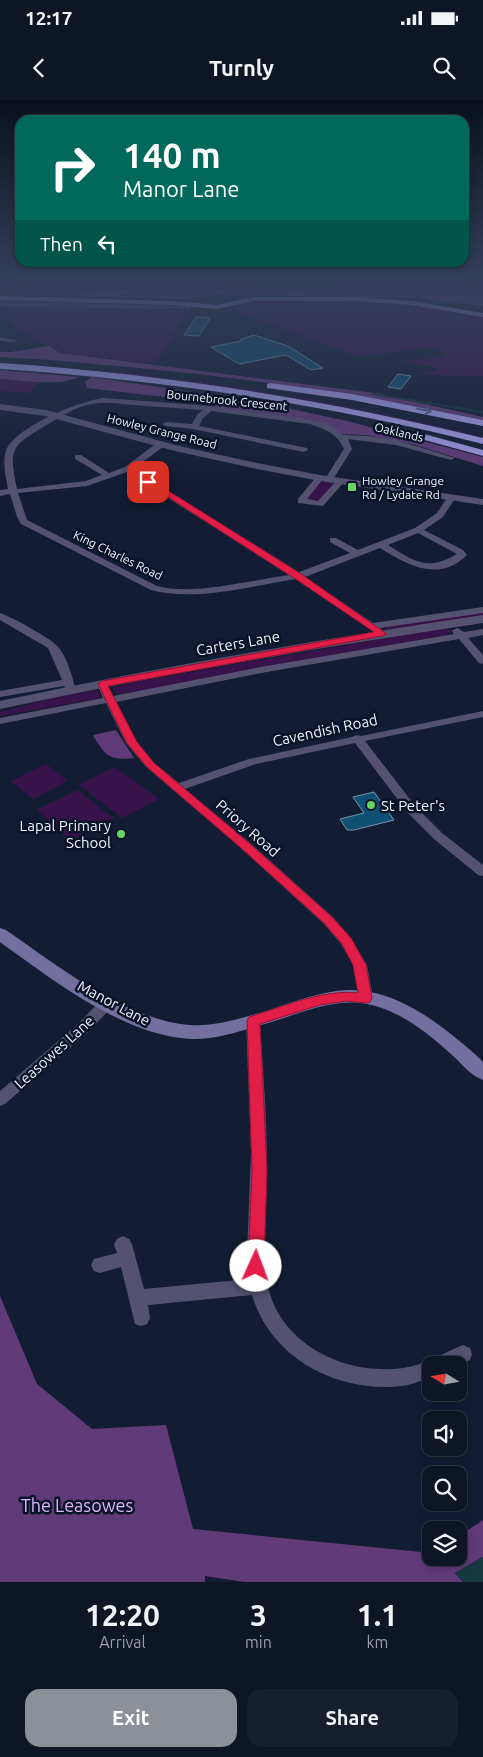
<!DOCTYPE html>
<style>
body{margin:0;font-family:Ubuntu,sans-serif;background:#171f2e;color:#f1f3f6;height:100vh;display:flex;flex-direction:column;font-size:19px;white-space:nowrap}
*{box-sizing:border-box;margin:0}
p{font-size:16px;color:#9b9fa7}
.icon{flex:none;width:28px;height:28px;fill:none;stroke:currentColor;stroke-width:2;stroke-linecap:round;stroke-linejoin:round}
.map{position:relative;height:1482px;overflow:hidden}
.drawer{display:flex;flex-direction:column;background:#0e1626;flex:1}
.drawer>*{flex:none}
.banner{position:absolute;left:15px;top:15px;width:454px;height:152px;border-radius:15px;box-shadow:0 2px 8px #0003,0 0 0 1px #2e3543;background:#00695c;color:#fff;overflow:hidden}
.needle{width:32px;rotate:281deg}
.controls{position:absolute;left:422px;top:1256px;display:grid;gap:10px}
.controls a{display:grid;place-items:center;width:45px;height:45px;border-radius:10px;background:#0e1626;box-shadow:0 2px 8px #0003,0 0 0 1px #2e3543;font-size:25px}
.pin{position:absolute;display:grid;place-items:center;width:42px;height:42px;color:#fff;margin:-21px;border-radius:10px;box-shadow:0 2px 8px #0006}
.me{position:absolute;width:55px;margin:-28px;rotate:2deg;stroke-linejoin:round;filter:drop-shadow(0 0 4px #0008)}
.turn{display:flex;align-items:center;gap:18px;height:105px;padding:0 25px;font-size:22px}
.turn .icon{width:65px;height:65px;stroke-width:2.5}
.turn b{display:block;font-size:35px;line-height:42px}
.then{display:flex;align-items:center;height:48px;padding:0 25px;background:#0003;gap:10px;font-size:19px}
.eta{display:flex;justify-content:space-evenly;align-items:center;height:85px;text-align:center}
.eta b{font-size:30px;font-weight:700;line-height:35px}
.button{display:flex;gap:10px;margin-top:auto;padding:10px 25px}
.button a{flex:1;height:58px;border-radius:15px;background:#8c9099;color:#fff;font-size:20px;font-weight:700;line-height:58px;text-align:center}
.button a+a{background:#171f2e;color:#f1f3f6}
.status{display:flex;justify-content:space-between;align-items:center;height:35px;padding:0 25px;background:#0e1626;direction:ltr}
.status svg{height:14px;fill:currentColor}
header{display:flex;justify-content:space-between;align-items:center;height:65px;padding:0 25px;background:#0e1626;font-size:22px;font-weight:700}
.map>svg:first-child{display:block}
</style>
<div class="status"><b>12:17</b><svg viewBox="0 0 49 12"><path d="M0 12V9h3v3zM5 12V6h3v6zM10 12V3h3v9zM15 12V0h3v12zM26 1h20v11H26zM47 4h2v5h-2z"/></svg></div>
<header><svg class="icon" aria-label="back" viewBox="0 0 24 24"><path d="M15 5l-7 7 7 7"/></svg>Turnly<svg class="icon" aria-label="search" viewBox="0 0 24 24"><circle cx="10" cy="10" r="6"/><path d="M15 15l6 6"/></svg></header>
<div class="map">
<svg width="483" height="1482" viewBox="0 0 483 1482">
<rect width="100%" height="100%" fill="#121d33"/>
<g fill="#38134b">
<polygon points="0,179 157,179 131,189 89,194 65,196 0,192"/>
<polygon points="298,200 407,204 483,216 483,276 429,275 424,273 426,271 434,272 437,268 430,266 400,262 447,256 438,247 358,256 239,213 237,209 238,205 245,202"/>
<polygon points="0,206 158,209 172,208 190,210 155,264 60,253 13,227 0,214"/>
<path d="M100 270C229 283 357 305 483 337V338C356 306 227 284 97 271Z"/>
<polygon points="0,279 39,281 29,293 2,291 0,291"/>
<polygon points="319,382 334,383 319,402 305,400"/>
<polygon points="483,512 483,516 388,530 384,527"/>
<polygon points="443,528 451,530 451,532 449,534 155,589 118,594 114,590 114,587 141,581"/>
<polygon points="97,590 101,598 0,616 0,612 53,598"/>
<polygon points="46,664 68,681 33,699 11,681"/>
<polygon points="115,667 159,699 122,718 79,685"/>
<polygon points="78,690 113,718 71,740 36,710"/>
</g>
<g fill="#613a78">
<polygon points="157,179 230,179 290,185 328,184 359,179 483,179 483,206 417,198 217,195 184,199 65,196 131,189"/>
<polygon points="0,200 54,203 191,206 190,210 172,208 158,209 0,206"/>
<path d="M49 246 60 253 375 293 483 317V320C369 296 255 279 139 268 93 264 47 259 0 257V252H11Z"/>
<path d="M0 270 79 277C56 287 25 280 0 279Z"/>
<polygon points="92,277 259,302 347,321 483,357 483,366 412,344 367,335 340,334 319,323 274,315 215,307 207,302 87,288 85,282"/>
<path d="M116 630 134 658C110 661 105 656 93 635Z"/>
<polygon points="0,1196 37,1284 92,1329 166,1325 193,1429 431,1453 431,1458 459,1458 459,1436 483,1420 483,1457 455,1473 463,1482 244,1482 205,1476 205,1482 0,1482"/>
</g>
<polygon fill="#153841" points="483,1457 483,1482 463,1482 455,1473"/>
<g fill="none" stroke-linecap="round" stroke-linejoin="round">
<g stroke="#153841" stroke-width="2">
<polyline points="192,179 226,183 254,183 296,189 384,179"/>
<polyline points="459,179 483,182"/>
<polyline points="0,184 31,183"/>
<polyline points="118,196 145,193 167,179"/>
<polyline points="373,294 483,312"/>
</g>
</g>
<g fill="#0f5074" stroke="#7895aa">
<polygon points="196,217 210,218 199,236 184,235"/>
<polygon points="254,235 288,246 323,268 311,270 286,255 239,264 211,247 241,241 241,239"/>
<polygon points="398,274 411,276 401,289 388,287"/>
<polygon points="374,692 394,720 354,730 347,730 340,719 364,713 353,697"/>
</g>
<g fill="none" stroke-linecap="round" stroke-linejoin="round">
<g fill="#545270" fill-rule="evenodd">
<polygon points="339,179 330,183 327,181"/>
<polygon points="0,237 17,240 14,242 0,241"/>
<path d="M104 298 210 306 311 320 331 325 343 335 369 336 396 340 455 358 451 360 396 345 348 339 352 349 332 381H329L325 379 344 349C338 334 325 329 310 324L211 311 203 318 199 326 307 348 308 350 304 352 193 329 166 326 162 324 166 322 192 324 197 315 203 310C180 308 157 307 134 305 120 304 106 301 92 304 74 307 59 318 43 327 10 347 9 350 17 389L86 381 102 375 75 359V355H81L109 373 125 367 157 343H163V347L133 369 299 472 350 453 330 442V438H336L358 450 415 428 437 413 449 395H455L456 397 443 417 424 430 463 450 467 455C439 483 407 465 380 448L305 477 373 523 483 507V513L380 528 387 534 382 537 296 479C252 486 194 502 151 490L21 424 17 417 10 394 0 396V390L8 389C6 378 2 363 6 351 13 328 81 300 104 298ZM127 372 289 475C252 480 192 496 157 486L27 420 18 393 87 386ZM418 433 457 454C427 472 414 461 388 445Z"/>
<polygon points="317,376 324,378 307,399 318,401 338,379 345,381 323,406 298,403 298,399"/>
<path d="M0 513C10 516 48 537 55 544 67 554 72 577 76 590L75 592H67L64 586 0 597V591L62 580 48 548 0 520Z"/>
<polygon points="457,528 464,532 483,529 483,535 468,538 483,555 483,564 479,563 459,539 261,573 116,602 137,642 154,663 179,683 249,659 352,637 357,635 361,636 483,611 483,617 365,641 416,707 442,733 483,765 483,776 478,775 434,739 408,713 355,643 256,664 185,689 249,742 333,817 351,838 367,865 373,898 371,902 366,903 361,902 359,898 353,865 341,844 323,823 241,748 146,667 126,643 106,603 0,624 0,618 103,598 97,584 102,581 106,582 113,596 261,567 454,534 452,531"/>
<polygon points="107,898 112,899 114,903 112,907 87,933 5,1004 0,1006 0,991 77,925 102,899"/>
<path d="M253 916 258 917 260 921C263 970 267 1019 267 1069 268 1106 260 1145 267 1182 278 1244 345 1276 403 1268 425 1265 443 1253 463 1245L470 1248 472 1254 470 1260 459 1265H431V1277C422 1280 412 1285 402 1286 338 1293 271 1259 252 1195L148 1205 150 1218 147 1224 141 1226 135 1224 121 1167 100 1173 94 1171 91 1165 94 1159 117 1153 114 1144 117 1139 123 1136 129 1139 132 1144 144 1189 249 1179 247 1155 251 1051 246 921 248 917Z"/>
</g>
<g fill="#545270" fill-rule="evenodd">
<polygon points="0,304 46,310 179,346 257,363 320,375 483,399 483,405 320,381 257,369 175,351 45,316 0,310"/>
<path d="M483 515V523C321 547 160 575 0 609V601C160 567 321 539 483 515Z"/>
</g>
<path fill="#736f9f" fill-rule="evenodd" d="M0 828 6 830C56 865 127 920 189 925 213 927 237 919 260 913 285 905 310 895 336 891 390 883 438 922 476 955L483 962V980C471 976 461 963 451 954 428 933 399 910 367 904 331 897 295 916 261 925 238 932 214 940 190 939 123 935 53 880 0 842Z"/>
<polygon fill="#9690d4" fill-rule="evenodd" points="0,196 172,201 216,205 254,197 357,197 412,201 483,213 483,217 412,205 357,201 254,201 216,209 172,205 0,200"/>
<g fill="#a19ae5" fill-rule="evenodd">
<path d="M0 263C164 274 324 299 483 338V344C324 304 164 280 0 269Z"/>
<polygon points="270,283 352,294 483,320 483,326 352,300 267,288 267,284"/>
<polygon points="424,334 483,350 483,356 421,339 421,335"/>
</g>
</g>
<defs><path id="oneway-shaft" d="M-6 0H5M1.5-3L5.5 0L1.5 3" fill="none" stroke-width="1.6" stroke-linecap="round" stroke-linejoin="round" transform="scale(1.25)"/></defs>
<use stroke="#565787" href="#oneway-shaft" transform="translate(424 310) rotate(11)"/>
<linearGradient id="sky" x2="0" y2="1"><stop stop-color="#0a101c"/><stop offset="0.46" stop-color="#33405b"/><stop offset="1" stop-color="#33405b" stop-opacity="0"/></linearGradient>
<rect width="483" height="387" fill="url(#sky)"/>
<path fill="#e11d48" stroke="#92132f" d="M146 380H151L301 474 387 534 382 536 108 586 137 642 154 663 249 743 332 817 351 838 366 865 372 898 370 902 366 903 347 901 320 905 260 924 267 1070 264 1166 261 1171 256 1173 250 1171 248 1166 252 1070 247 921 249 917C283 907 322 889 358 893L353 865 342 844 324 823 241 748 147 667 127 643 98 584 102 581 374 532 294 478 146 383Z"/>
<g fill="#68d465" stroke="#0a1429" stroke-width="2">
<rect x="347" y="382" width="10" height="10" rx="2.5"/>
<circle cx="371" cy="705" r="5"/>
<circle cx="121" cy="734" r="5"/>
</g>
<g text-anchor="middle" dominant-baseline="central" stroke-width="5" stroke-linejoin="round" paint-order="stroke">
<g font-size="12" fill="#eef3fd" stroke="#0a1429">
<text transform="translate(227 300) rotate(6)">Bournebrook Crescent</text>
<text transform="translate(162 331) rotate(14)">Howley Grange Road</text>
<text transform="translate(399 332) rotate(13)">Oaklands</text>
<text transform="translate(118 455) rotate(26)">King Charles Road</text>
</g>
<g font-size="12" fill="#eef3fd" stroke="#0a1429" text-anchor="start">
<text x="362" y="380">Howley Grange<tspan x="362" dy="14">Rd / Lydate Rd</tspan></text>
</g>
<g font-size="15" fill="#eef3fd" stroke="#0a1429">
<text transform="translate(238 543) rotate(-10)">Carters Lane</text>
<text transform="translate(325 630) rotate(-12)">Cavendish Road</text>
<text transform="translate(248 728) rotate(41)">Priory Road</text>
<text transform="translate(114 903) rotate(28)">Manor Lane</text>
<text transform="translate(54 952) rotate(-42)">Leasowes Lane</text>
</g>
<g font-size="15" fill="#eef3fd" stroke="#0a1429" text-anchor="start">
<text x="381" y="705">St Peter's</text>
<text x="111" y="725" text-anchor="end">Lapal Primary<tspan x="111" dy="17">School</tspan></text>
</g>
<g font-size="18" fill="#e0b3fc" stroke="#0a1429">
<text x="77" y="1405">The Leasowes</text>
</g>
</g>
</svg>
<div class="controls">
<a><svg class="needle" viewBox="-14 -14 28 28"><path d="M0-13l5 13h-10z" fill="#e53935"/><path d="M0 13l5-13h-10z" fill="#9b9fa7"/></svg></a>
<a><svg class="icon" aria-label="sound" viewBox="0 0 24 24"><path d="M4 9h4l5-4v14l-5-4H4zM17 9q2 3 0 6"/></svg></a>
<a><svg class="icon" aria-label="search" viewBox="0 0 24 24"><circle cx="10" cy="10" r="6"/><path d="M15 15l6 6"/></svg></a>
<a><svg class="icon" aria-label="layers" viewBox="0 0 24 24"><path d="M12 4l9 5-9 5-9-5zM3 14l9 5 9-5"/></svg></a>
</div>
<div class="pin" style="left:148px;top:382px;background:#d93025"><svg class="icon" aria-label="arrive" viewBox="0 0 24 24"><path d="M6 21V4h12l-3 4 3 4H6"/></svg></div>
<svg class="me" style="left:256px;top:1166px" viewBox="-20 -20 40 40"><circle r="19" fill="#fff"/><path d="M0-13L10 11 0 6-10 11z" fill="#e11d48"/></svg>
<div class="banner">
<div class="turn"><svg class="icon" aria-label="right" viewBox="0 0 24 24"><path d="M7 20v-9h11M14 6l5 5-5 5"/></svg><div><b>140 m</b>Manor Lane</div></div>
<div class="then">Then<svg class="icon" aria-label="left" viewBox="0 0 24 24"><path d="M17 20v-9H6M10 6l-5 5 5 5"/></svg></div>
</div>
</div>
<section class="drawer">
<div class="eta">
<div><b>12:20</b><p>Arrival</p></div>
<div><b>3</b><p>min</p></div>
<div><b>1.1</b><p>km</p></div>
</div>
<div class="button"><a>Exit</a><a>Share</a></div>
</section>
